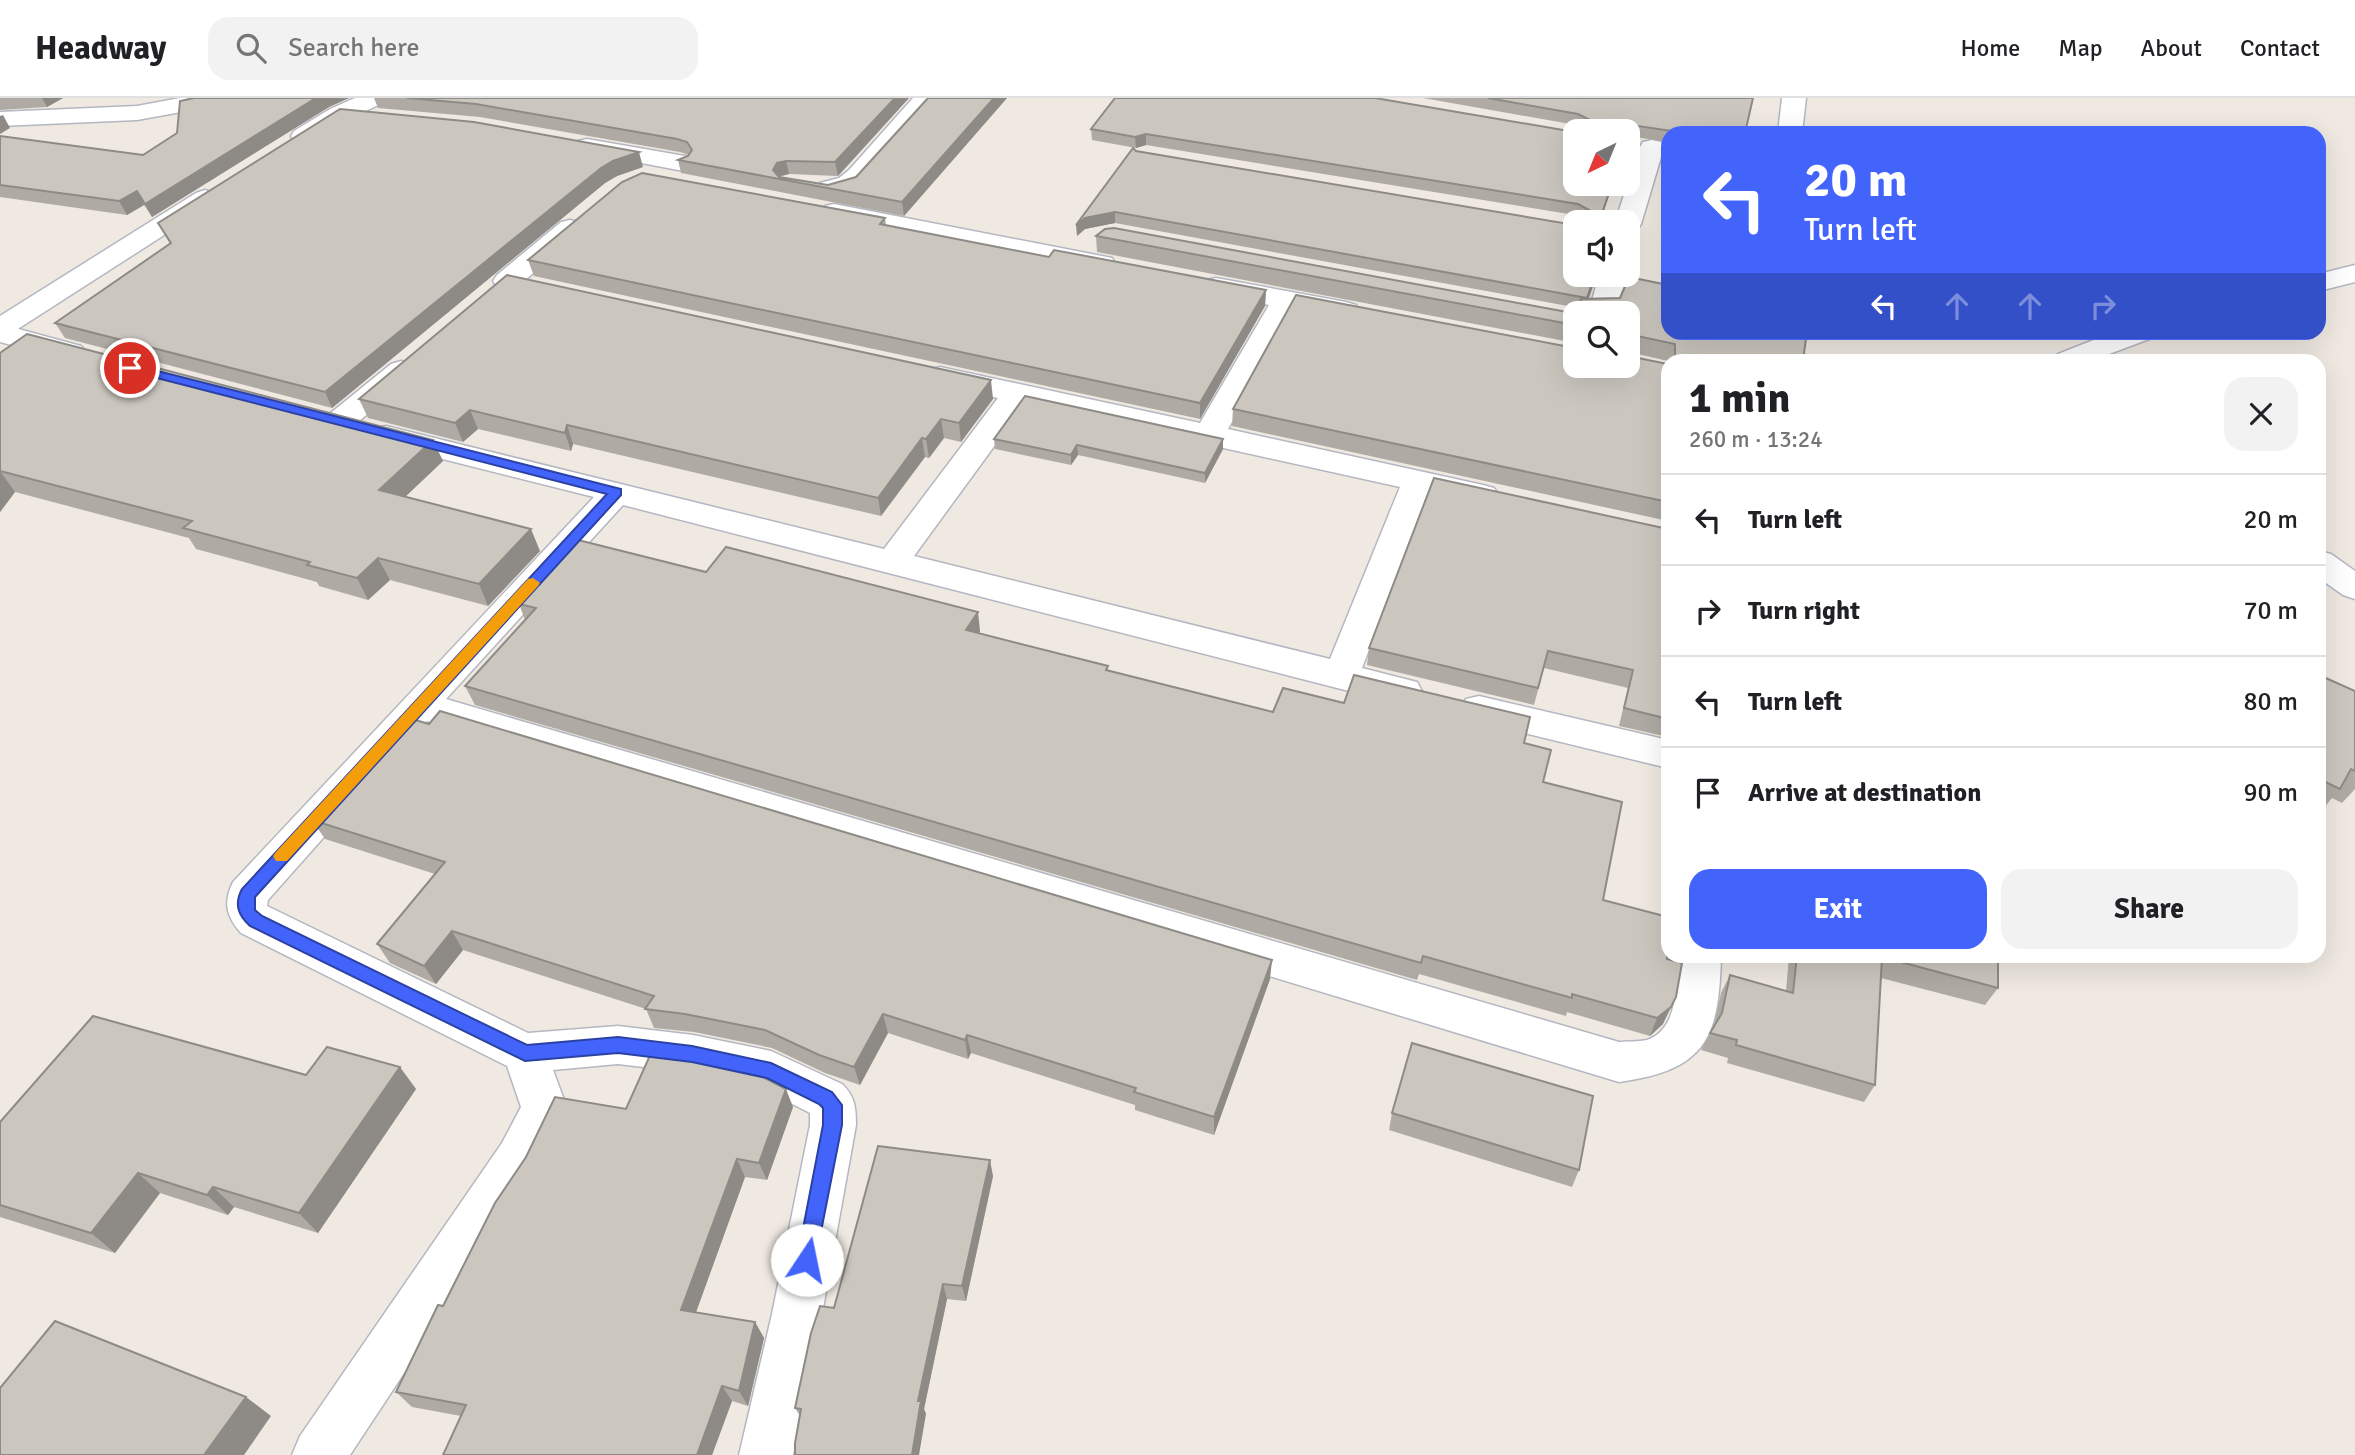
<!DOCTYPE html>
<meta charset="utf-8">
<style>
body{margin:0;font-family:Signika,sans-serif;background:#f2f2f2;color:#202124;height:100vh;display:flex;flex-direction:column;font-size:26px;white-space:nowrap}
*{box-sizing:border-box;margin:0}
p{font-size:23px;color:#757577}
.icon{flex:none;width:38px;height:38px;fill:none;stroke:currentColor;stroke-width:2;stroke-linecap:round;stroke-linejoin:round}
.map{position:relative;flex:1;overflow:hidden}
.side{position:absolute;left:1661px;top:256px;width:665px;height:609px;display:flex;flex-direction:column;background:#fff;border-radius:21px;box-shadow:0 7px 28px #0002}
.side>*{flex:none}
.top-card{position:absolute;left:1661px;top:28px;width:665px;height:214px;border-radius:21px;box-shadow:0 7px 28px #0002;background:#4264fb;color:#fff;overflow:hidden}
.needle{width:46px;rotate:223deg}
.buttons{position:absolute;left:1563px;top:21px;display:grid;gap:14px}
.buttons a{display:grid;place-items:center;width:77px;height:77px;border-radius:14px;background:#fff;box-shadow:0 7px 28px #0002;font-size:35px}
.pin{position:absolute;display:grid;place-items:center;width:60px;height:60px;color:#fff;margin:-30px;border:4px solid #fff;border-radius:50%;box-shadow:0 2px 7px #0007}
.me{position:absolute;width:77px;margin:-38px;rotate:11deg;stroke-linejoin:round;filter:drop-shadow(0 0 5px #0008)}
.turn{display:flex;align-items:center;gap:24px;height:147px;padding:0 28px;font-size:32px}
.turn .icon{width:91px;height:91px;stroke-width:2.5}
.turn b{display:block;font-size:49px;line-height:60px}
.lanes{display:flex;align-items:center;height:66px;padding:0 28px;background:#0003;justify-content:center;gap:35px;direction:ltr}
.lanes .off{opacity:.35}
.round{display:grid;place-items:center;flex:none;width:74px;height:74px;border-radius:21px;background:#f2f2f2}
.head{display:flex;align-items:center;justify-content:space-between;height:119px;padding:0 28px}
h1{font-size:42px;font-weight:700;line-height:52px}
.button{display:flex;gap:14px;margin-top:auto;padding:14px 28px}
.button a{flex:1;height:80px;border-radius:21px;background:#4264fb;color:#fff;font-size:28px;font-weight:700;line-height:80px;text-align:center}
.button a+a{background:#f2f2f2;color:#202124}
ul{padding:0;list-style:none}
li{display:flex;align-items:center;gap:21px;height:91px;padding:0 28px;border-top:2px solid #e0e0e0}
li div{flex:1}
li b{display:block;font-size:26px}
li em{font-style:normal}
header{display:flex;align-items:center;gap:42px;box-sizing:border-box;height:98px;padding:0 35px;background:#fff;border-bottom:2px solid #e0e0e0}
header strong{font-size:33px}
nav{display:flex;gap:38px;margin-inline-start:auto;font-size:24px}
.search{width:490px;height:63px;background:#f2f2f2;display:flex;align-items:center;gap:18px;box-sizing:border-box;padding:0 24px;border-radius:21px;color:#757577;font-size:26px}
.map>svg:first-child{display:block}
</style>
<header>
<strong>Headway</strong>
<div class="search"><svg class="icon" aria-label="search" viewBox="0 0 24 24"><circle cx="10" cy="10" r="6"/><path d="M15 15l6 6"/></svg>Search here</div>
<nav><a>Home</a><a>Map</a><a>About</a><a>Contact</a></nav>
</header>
<div class="map">
<svg width="2355" height="1357" viewBox="0 0 2355 1357">
<rect width="100%" height="100%" fill="#efe9e1"/>
<g fill="none" stroke-linecap="round" stroke-linejoin="round">
<g stroke="#b4b7c1" stroke-width="3">
<g id="street">
<polygon points="180,0 232,0 228,5 220,7 137,22 0,28 0,14 137,8"/>
<path d="M913 0H938L867 82C854 93 836 100 820 95L816 90 820 85 839 80 849 72Z"/>
<polygon points="1782,0 1806,0 1802,35 1778,35"/>
<polygon points="587,41 731,66 740,69 744,74 740,79 731,82 578,53 575,48 578,43"/>
<polygon points="1652,42 1661,44 1664,49 1641,126 1637,132 1628,134 1628,124 1615,124 1640,49 1643,44"/>
<polygon points="834,106 1102,158 1112,160 1116,166 1112,172 1102,174 825,120 821,114 825,108"/>
<polygon points="570,122 579,124 583,130 579,136 517,189 507,191 497,189 493,183 497,177 561,124"/>
<polygon points="2355,167 2355,184 2319,193 2319,176"/>
<polygon points="1599,177 1627,177 1619,208 1614,215 1585,215 1591,206"/>
<path d="M1216 180 1346 204 1356 207 1360 213 1356 219 1346 222 1294 211 1228 331 1483 387 1494 390 1499 397 1494 404 1483 407 1429 395 1362 570 1417 584 1422 593 1417 602 1404 606 1341 591 623 407 446 601 1619 944C1628 943 1638 944 1647 942 1680 931 1675 884 1679 858H1721C1719 942 1705 972 1619 984L427 623 268 802 267 808 528 935 618 928 693 937 771 953 842 986C855 998 856 1010 856 1027L822 1216 793 1357H739L772 1216 810 1027V1015L763 991 693 975 618 966 553 972 567 1010 536 1075 350 1357H292L300 1338 502 1045 521 1009 507 968 241 835C226 818 223 804 233 784L594 399 375 344 370 337 375 330 386 328 884 451 998 300 929 284 925 278 929 272 940 269 1200 325 1269 207 1206 194 1202 188 1206 182ZM1025 306 1400 389 1330 561 914 458Z"/>
<polygon points="0,226 81,248 86,254 81,260 71,263 0,244"/>
<polygon points="2114,234 2156,234 2152,240 2093,262 2053,262 2058,256"/>
<polygon points="401,263 411,266 416,272 411,278 349,332 338,334 327,332 323,325 327,318 391,266"/>
<polygon points="2319,453 2331,456 2355,473 2355,501 2343,497 2319,480"/>
<polygon points="1479,598 1668,642 1668,670 1466,621 1460,611 1466,601"/>
</g>
</g>
<g stroke="#b4b7c1" stroke-width="3">
<g id="secondary">
<polygon points="355,0 387,0 383,5 348,21 312,43 303,45 294,43 291,38 294,33 330,11"/>
<polygon points="205,92 214,95 218,100 214,105 10,236 0,239 0,218 196,95"/>
</g>
</g>
<use href="#street" fill="#fff" fill-rule="evenodd"/>
<use href="#secondary" fill="#fff" fill-rule="evenodd"/>
</g>
<g fill="#afaba4">
<polygon points="0,0 63,0 47,9 0,12"/>
<polygon points="194,0 349,0 329,9 152,119 144,107 127,117 0,99 0,38 143,57 177,35"/>
<polygon points="374,0 909,0 838,78 789,76 779,79 828,87 856,79 928,0 1007,0 904,118 681,75 678,62 689,57 680,54 480,19 378,10"/>
<polygon points="1423,0 1753,0 1745,35 1668,35 1668,44 1629,38 1578,33 1579,28 1576,27"/>
<polygon points="1091,31 1575,34 1600,124 1578,124 1579,119 1575,117 1146,47 1136,50 1092,42"/>
<polygon points="1136,53 1575,177 1593,188 1589,200 1803,262 1668,263 1629,254 1628,257 1628,215 1575,215 1575,245 1097,154 1096,138 1567,214 1579,213 1579,210 1115,125 1085,131 1077,138"/>
<polygon points="643,69 617,78 605,85 332,310 65,240 55,225 170,146 158,125"/>
<polygon points="885,120 886,127 1049,159 1266,192 1265,208 1200,321 534,178 528,162"/>
<polygon points="0,255 443,363 405,399 540,453 488,508 390,482 368,502 319,488 317,484 196,451 189,440 15,394 0,414"/>
<polygon points="1668,266 1668,423 1232,328 1233,311"/>
<polygon points="359,301 993,301 961,344 944,340 929,360 925,359 881,418 573,346 571,353 478,331 463,344 368,320"/>
<polygon points="994,341 1223,341 1223,351 1205,385 1078,357 1071,367 995,351"/>
<polygon points="1668,431 1668,639 1619,628 1628,590 1544,570 1534,607 1367,567 1369,550"/>
<polygon points="706,474 980,533 979,536 1108,568 1108,573 1273,614 1344,605 1524,645 1603,802 1663,926 1650,938 1567,914 1566,918 1419,876 1417,882 475,607 465,588 525,522 519,506 520,504 518,499"/>
<polygon points="2319,577 2355,593 2355,691 2342,705 2332,700 2319,716"/>
<polygon points="312,722 1270,881 1214,1037 1135,1012 1135,1007 971,955 968,961 888,935 860,987 825,975 772,950 694,934 654,930 646,911 463,852 436,886 390,865 377,846 435,776 325,741"/>
<polygon points="1789,858 1998,858 1998,890 1985,907 1881,880 1875,987 1864,1004 1727,965 1728,960 1701,952 1714,927 1721,895 1730,877 1786,893"/>
<polygon points="306,977 416,991 318,1135 234,1109 228,1117 160,1095 115,1155 0,1119 0,1024"/>
<polygon points="793,1009 767,1082 745,1079 696,1214 755,1224 764,1240 748,1308 732,1303 712,1357 443,1357 461,1318 412,1309 396,1294 443,1208 626,1011"/>
<polygon points="1392,1015 1579,1072 1572,1089 1389,1032"/>
<polygon points="993,1078 966,1203 947,1201 924,1311 926,1316 800,1318 795,1310 834,1210"/>
</g>
<g fill="#8e8b86">
<polygon points="42,0 63,0 47,9"/>
<polygon points="316,0 349,0 329,9 152,119 145,106"/>
<polygon points="895,0 909,0 838,78 835,64"/>
<polygon points="994,0 1007,0 904,118 902,104"/>
<polygon points="3,17 10,30 0,36 0,18"/>
<polygon points="1146,36 1146,47 1136,50 1135,39"/>
<polygon points="639,54 643,69 617,78 605,85 332,310 325,294 601,70 613,63"/>
<polygon points="786,63 789,76 780,78 778,81 773,72 777,65"/>
<polygon points="1612,86 1613,86 1600,124 1599,124"/>
<polygon points="137,93 144,107 127,117 119,103"/>
<polygon points="1115,114 1115,125 1085,131 1077,138 1076,127 1085,120"/>
<polygon points="1596,177 1593,188 1585,211 1587,200"/>
<polygon points="1266,192 1265,208 1200,321 1200,305"/>
<polygon points="991,282 993,301 961,344 959,325"/>
<polygon points="470,312 478,331 463,344 455,325"/>
<polygon points="941,321 944,340 929,360 926,341"/>
<polygon points="567,327 573,346 571,353 565,335"/>
<polygon points="922,340 925,359 881,418 878,400"/>
<polygon points="1223,341 1223,351 1205,385 1205,375"/>
<polygon points="433,342 443,363 389,414 379,392"/>
<polygon points="1077,347 1078,357 1071,367 1071,357"/>
<polygon points="0,373 15,394 0,414"/>
<polygon points="531,431 540,453 488,508 479,486"/>
<polygon points="378,460 390,482 368,502 357,480"/>
<polygon points="978,514 980,533 969,552 966,532"/>
<polygon points="452,833 463,852 436,886 424,868"/>
<polygon points="1272,862 1270,881 1214,1037 1214,1019"/>
<polygon points="1676,899 1663,926 1650,938 1657,920"/>
<polygon points="883,916 888,935 860,987 854,969"/>
<polygon points="967,937 971,955 968,961 965,942"/>
<polygon points="400,969 416,991 318,1135 299,1115"/>
<polygon points="786,991 793,1009 767,1082 759,1065"/>
<polygon points="737,1061 745,1079 691,1228 681,1212"/>
<polygon points="990,1062 993,1078 966,1203 962,1188"/>
<polygon points="138,1075 160,1095 115,1155 91,1135"/>
<polygon points="213,1089 234,1109 228,1117 207,1097"/>
<polygon points="943,1186 947,1201 924,1311 926,1316 919,1357 912,1357 918,1303"/>
<polygon points="755,1224 764,1240 748,1308 739,1293"/>
<polygon points="722,1288 732,1303 712,1357 697,1357"/>
<polygon points="246,1299 271,1318 244,1357 204,1357"/>
</g>
<g fill="#cbc7bf" stroke="#8e8b86" stroke-width="2">
<polygon points="194,0 316,0 145,106 137,93 119,103 0,87 0,38 143,57 177,35 180,3"/>
<polygon points="407,0 895,0 835,64 786,63 777,65 773,72 779,79 828,87 856,79 928,0 994,0 902,104 678,62 688,58 692,52 687,44 677,41 476,6"/>
<polygon points="1115,0 1375,0 1575,34 1575,86 1612,86 1599,124 1580,124 1580,115 1591,113 1578,106 1146,36 1135,39 1091,31"/>
<polygon points="1488,0 1753,0 1745,35 1686,35 1631,27 1628,38 1628,33 1578,33 1580,32 1580,25 1590,22 1578,16"/>
<polygon points="340,11 474,24 639,54 613,63 601,70 325,294 55,225 171,145 158,125"/>
<polygon points="1133,50 1136,53 1575,127 1575,177 1595,177 1587,200 1115,114 1085,120 1076,127"/>
<polygon points="642,75 885,120 880,126 1049,159 1054,152 1266,192 1200,305 528,162 622,84"/>
<polygon points="1114,130 1567,214 1581,213 1581,201 1620,200 1629,179 1668,187 1668,234 1807,234 1803,262 1675,262 1675,246 1633,237 1630,240 1630,248 1628,248 1628,215 1575,215 1575,227 1096,138 1105,131"/>
<polygon points="507,177 991,282 959,325 941,321 926,341 922,340 878,400 567,327 565,335 470,312 455,325 359,301"/>
<polygon points="1296,197 1575,250 1575,268 1628,268 1628,258 1668,266 1668,404 1233,311"/>
<polygon points="27,236 433,342 379,392 531,431 479,486 378,460 357,480 307,467 310,464 183,430 192,423 0,373 0,255"/>
<polygon points="1025,298 1223,341 1205,375 1077,347 1071,357 994,341"/>
<polygon points="1434,380 1668,431 1668,621 1624,610 1633,572 1548,553 1538,590 1369,550"/>
<polygon points="578,442 706,474 726,449 978,514 966,532 1108,568 1106,572 1273,614 1283,590 1344,605 1354,577 1530,619 1524,645 1551,652 1543,684 1622,704 1603,802 1668,819 1667,861 1682,865 1676,899 1671,909 1657,920 1572,896 1572,900 1423,858 1421,865 465,588 536,510 519,506 524,500 518,499 570,443 576,445"/>
<polygon points="2319,577 2355,593 2355,673 2351,671 2340,691 2319,681"/>
<polygon points="440,613 1272,862 1214,1019 1134,994 1136,990 967,937 965,942 883,916 854,969 819,957 765,932 685,916 645,911 654,898 452,833 424,868 377,846 445,764 312,722 405,619 429,626"/>
<polygon points="1797,858 1998,858 1998,890 1882,859 1875,987 1736,947 1737,942 1710,935 1722,915 1730,877 1793,895"/>
<polygon points="93,918 306,977 327,949 400,969 299,1115 213,1089 207,1097 138,1075 91,1135 0,1107 0,1024"/>
<polygon points="1412,945 1593,998 1579,1072 1392,1015"/>
<polygon points="651,955 684,959 755,975 786,991 759,1065 737,1061 681,1212 755,1224 739,1293 722,1288 697,1357 443,1357 466,1307 396,1294 438,1207 443,1208 495,1105 526,1059 555,999 626,1011"/>
<polygon points="878,1048 990,1062 962,1188 943,1186 918,1303 921,1303 912,1357 795,1357 795,1345 801,1311 795,1310 811,1235 820,1208 834,1210"/>
<polygon points="55,1223 246,1299 204,1357 0,1357 0,1290"/>
</g>
<path fill="#4264fb" stroke="#2b41a3" stroke-width="2" d="M130 266 621 391V397L255 799V812L262 818 527 947 618 939 692 948 771 965 832 994 842 1007V1027L814 1169 807 1172 800 1169 797 1162 823 1027V1010L819 1006 767 980 692 964 618 955 525 963 250 828C238 817 234 806 242 791L607 396 126 272 124 270Z"/>
<polygon fill="#f59e0b" points="533,480 540,485 538,488 287,763 276,763 273,758 276,754 528,481"/>
</svg>
<div class="buttons">
<a><svg class="needle" viewBox="-14 -14 28 28"><path d="M0-13l5 13h-10z" fill="#e53935"/><path d="M0 13l5-13h-10z" fill="#757577"/></svg></a>
<a><svg class="icon" aria-label="sound" viewBox="0 0 24 24"><path d="M4 9h4l5-4v14l-5-4H4zM17 9q2 3 0 6"/></svg></a>
<a><svg class="icon" aria-label="search" viewBox="0 0 24 24"><circle cx="10" cy="10" r="6"/><path d="M15 15l6 6"/></svg></a>
</div>
<div class="pin" style="left:130px;top:270px;background:#d93025"><svg class="icon" aria-label="arrive" viewBox="0 0 24 24"><path d="M6 21V4h12l-3 4 3 4H6"/></svg></div>
<svg class="me" style="left:807px;top:1162px" viewBox="-20 -20 40 40"><circle r="19" fill="#fff"/><path d="M0-13L10 11 0 6-10 11z" fill="#4264fb"/></svg>
<div class="top-card">
<div class="turn"><svg class="icon" aria-label="left" viewBox="0 0 24 24"><path d="M17 20v-9H6M10 6l-5 5 5 5"/></svg><div><b>20 m</b>Turn left</div></div>
<div class="lanes"><svg class="icon" aria-label="left" viewBox="0 0 24 24"><path d="M17 20v-9H6M10 6l-5 5 5 5"/></svg><svg class="icon off" aria-label="ahead" viewBox="0 0 24 24"><path d="M12 20V5M6 11l6-6 6 6"/></svg><svg class="icon off" aria-label="ahead" viewBox="0 0 24 24"><path d="M12 20V5M6 11l6-6 6 6"/></svg><svg class="icon off" aria-label="right" viewBox="0 0 24 24"><path d="M7 20v-9h11M14 6l5 5-5 5"/></svg></div>
</div>
<section class="side">
<div class="head"><div><h1>1 min</h1><p>260 m · 13:24</p></div><a class="round"><svg class="icon" aria-label="close" viewBox="0 0 24 24"><path d="M6 6l12 12M18 6L6 18"/></svg></a></div>
<ul>
<li><svg class="icon" aria-label="left" viewBox="0 0 24 24"><path d="M17 20v-9H6M10 6l-5 5 5 5"/></svg><div><b>Turn left</b></div><em>20 m</em></li>
<li><svg class="icon" aria-label="right" viewBox="0 0 24 24"><path d="M7 20v-9h11M14 6l5 5-5 5"/></svg><div><b>Turn right</b></div><em>70 m</em></li>
<li><svg class="icon" aria-label="left" viewBox="0 0 24 24"><path d="M17 20v-9H6M10 6l-5 5 5 5"/></svg><div><b>Turn left</b></div><em>80 m</em></li>
<li><svg class="icon" aria-label="arrive" viewBox="0 0 24 24"><path d="M6 21V4h12l-3 4 3 4H6"/></svg><div><b>Arrive at destination</b></div><em>90 m</em></li>
</ul>
<div class="button"><a>Exit</a><a>Share</a></div>
</section>
</div>
